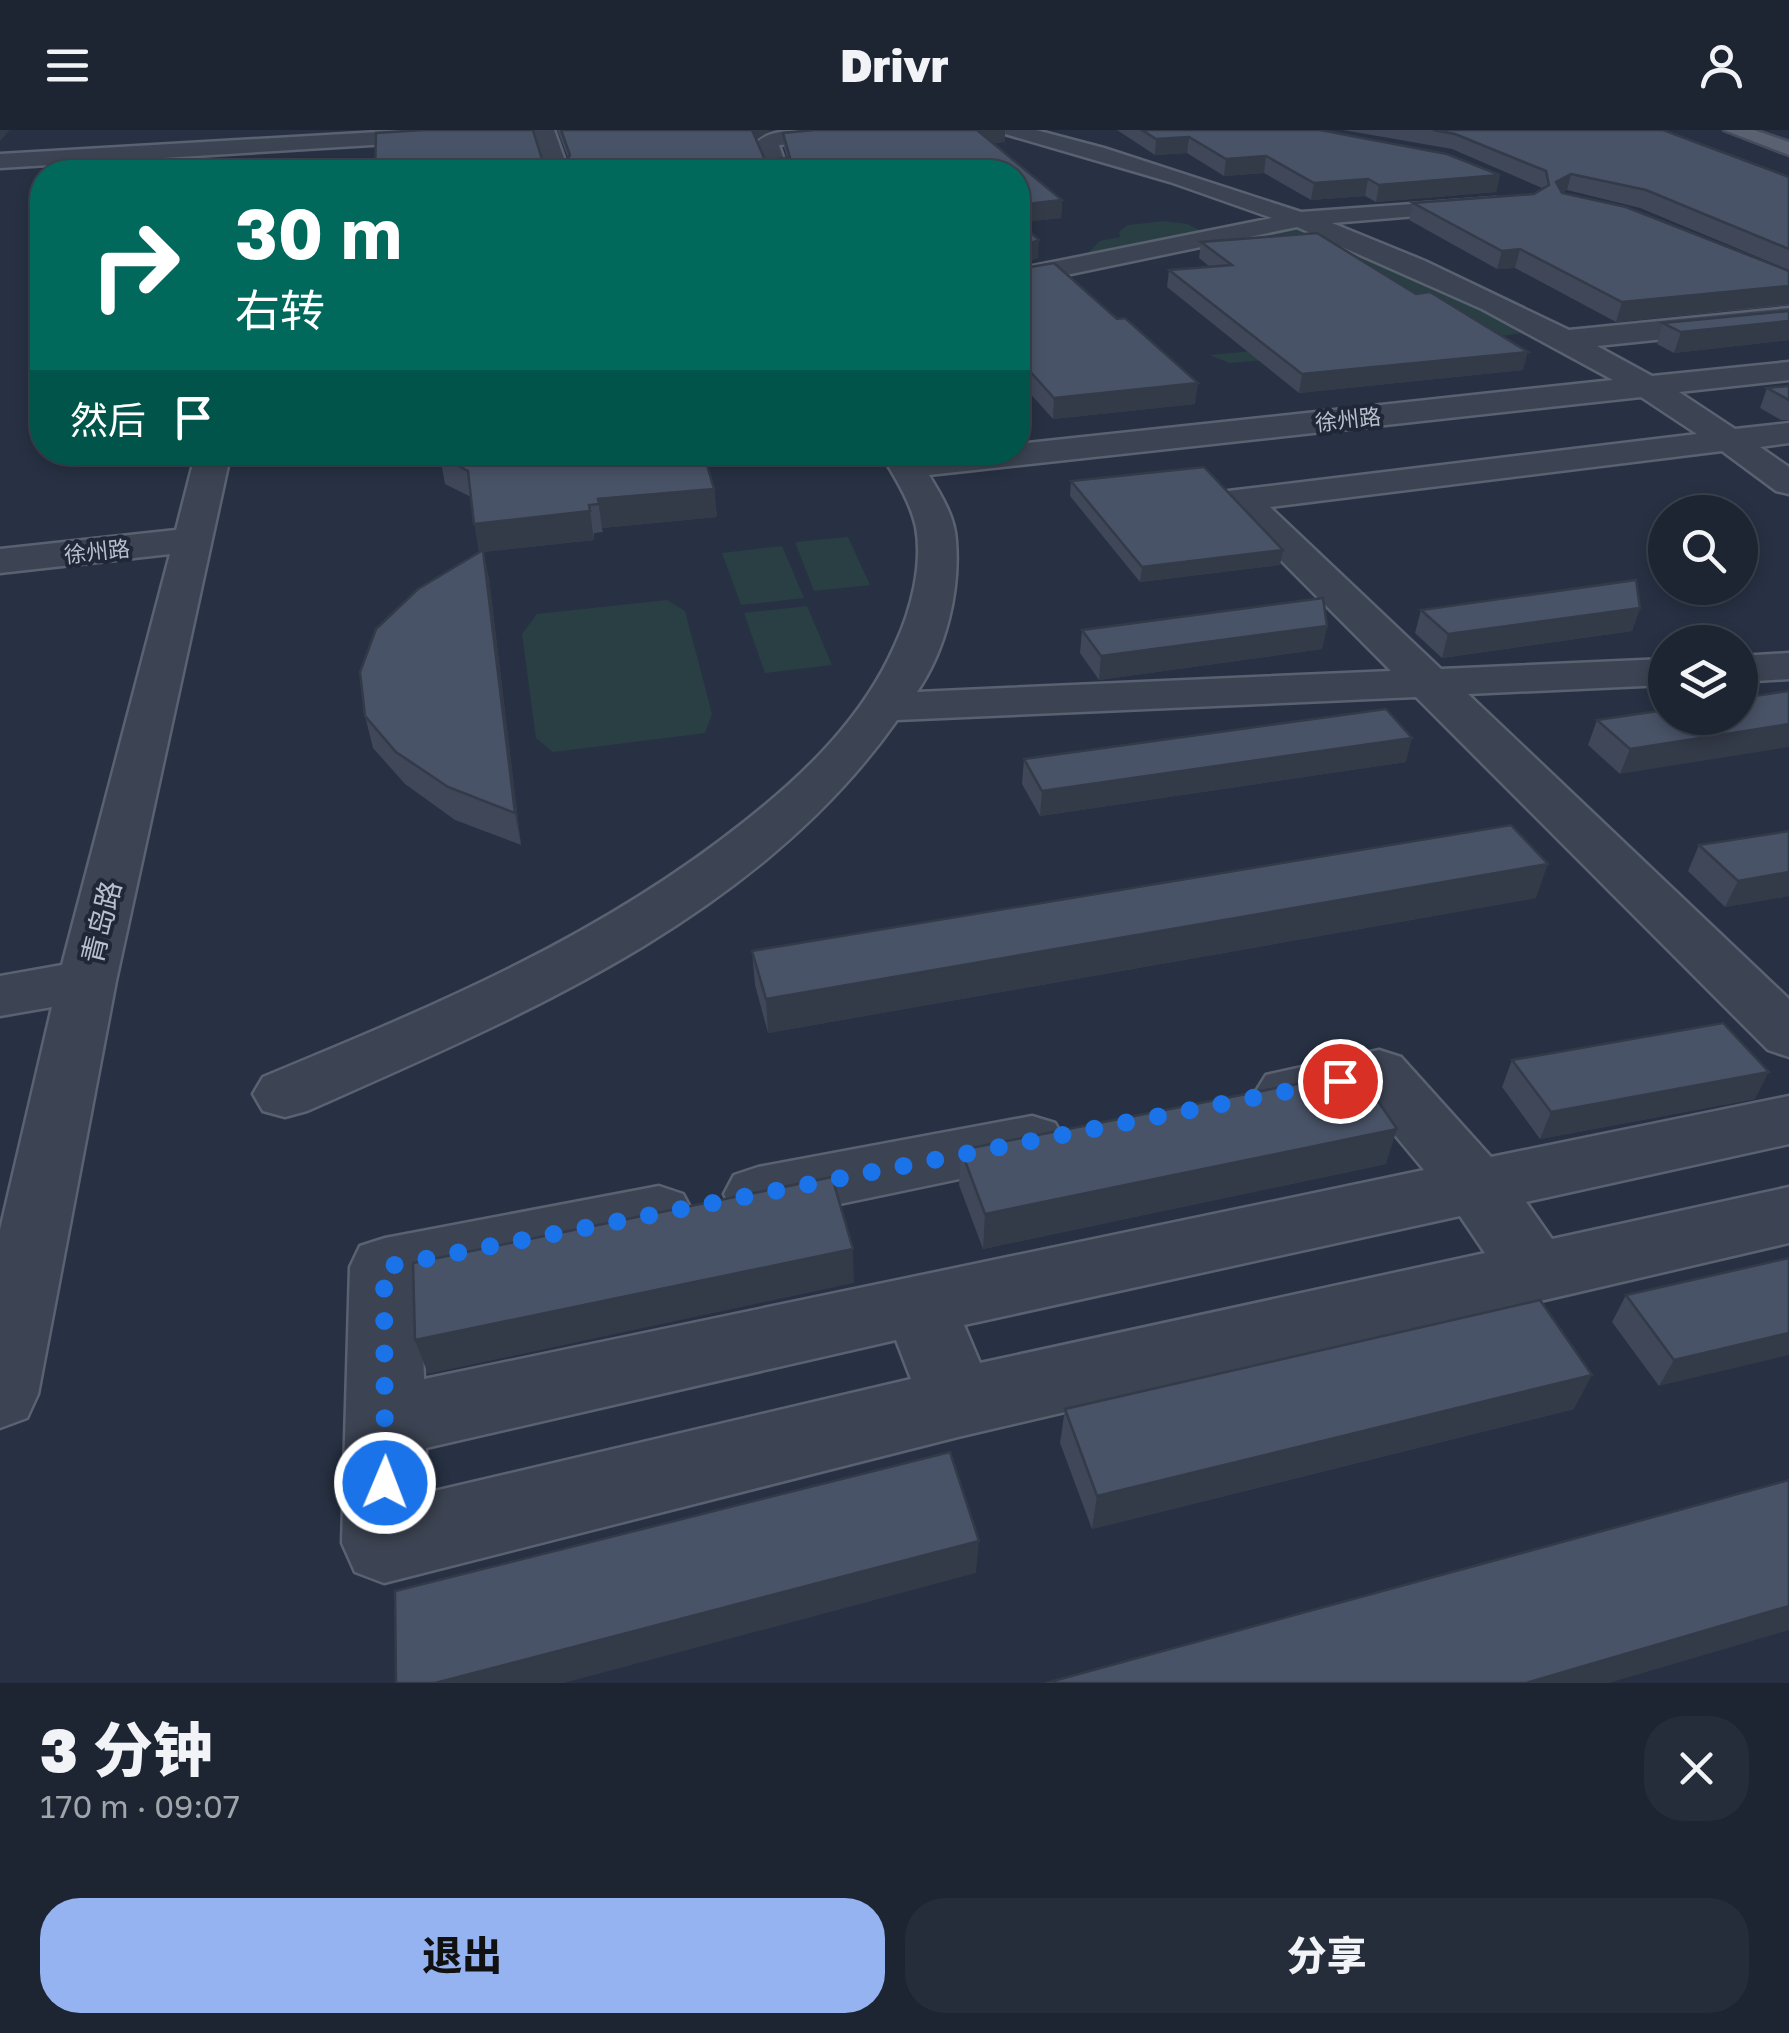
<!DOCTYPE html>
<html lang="zh">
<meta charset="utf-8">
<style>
body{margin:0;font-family:"Golos Text","Noto Sans SC",sans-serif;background:#252d3a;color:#f1f3f6;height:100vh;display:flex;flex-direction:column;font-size:38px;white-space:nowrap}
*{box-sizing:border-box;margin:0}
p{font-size:32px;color:#a0a5ac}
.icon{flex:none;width:55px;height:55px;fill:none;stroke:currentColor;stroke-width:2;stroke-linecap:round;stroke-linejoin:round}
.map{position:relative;height:1553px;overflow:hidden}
.side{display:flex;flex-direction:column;background:#1d2532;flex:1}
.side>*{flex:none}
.guide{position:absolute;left:30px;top:30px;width:1000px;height:305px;border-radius:40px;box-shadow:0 5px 15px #0003,0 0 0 2px #3b424d;background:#00695c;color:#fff;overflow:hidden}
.controls{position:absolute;left:1648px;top:365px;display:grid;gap:20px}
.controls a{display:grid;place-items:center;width:110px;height:110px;border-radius:50%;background:#1d2532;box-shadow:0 5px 15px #0003,0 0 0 2px #3b424d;font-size:50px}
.pin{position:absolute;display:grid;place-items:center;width:85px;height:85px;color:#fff;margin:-42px;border:5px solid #fff;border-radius:50%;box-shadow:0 2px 10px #0007}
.me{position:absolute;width:110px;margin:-55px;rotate:1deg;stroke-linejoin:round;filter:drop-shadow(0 0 8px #0008)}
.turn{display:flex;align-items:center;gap:35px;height:210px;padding:0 40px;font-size:45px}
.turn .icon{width:130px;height:130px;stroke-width:2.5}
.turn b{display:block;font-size:70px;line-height:85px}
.then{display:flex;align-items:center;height:95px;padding:0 40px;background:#0003;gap:20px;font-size:38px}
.round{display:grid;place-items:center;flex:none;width:105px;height:105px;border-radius:40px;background:#252d3a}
.summary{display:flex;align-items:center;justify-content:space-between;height:170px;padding:0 40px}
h1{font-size:60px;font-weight:800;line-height:75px}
.cta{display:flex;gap:20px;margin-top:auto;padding:20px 40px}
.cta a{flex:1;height:115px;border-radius:40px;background:#95b2f1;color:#111;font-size:40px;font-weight:800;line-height:115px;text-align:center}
.cta a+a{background:#252d3a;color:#f1f3f6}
header{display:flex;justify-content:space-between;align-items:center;height:130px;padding:0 40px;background:#1d2532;font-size:45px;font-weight:800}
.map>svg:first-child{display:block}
</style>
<header><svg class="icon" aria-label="menu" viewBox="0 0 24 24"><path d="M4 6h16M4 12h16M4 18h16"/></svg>Drivr<svg class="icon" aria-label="person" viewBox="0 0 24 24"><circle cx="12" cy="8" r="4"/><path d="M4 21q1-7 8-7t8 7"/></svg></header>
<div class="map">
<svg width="1789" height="1553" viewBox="0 0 1789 1553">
<rect width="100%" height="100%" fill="#273143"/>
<g fill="#293f44">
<polygon points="1164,91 1187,94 1206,103 1093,128 1088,123 1100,111 1120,107 1119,102 1128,95"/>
<polygon points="1295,97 1307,97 1431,151 1530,202 1439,215 1230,233 1209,225 1468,201 1204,117"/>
<polygon points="848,407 870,455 814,461 795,412"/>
<polygon points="782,416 804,468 741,475 722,423"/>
<polygon points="667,470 685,481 712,584 705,603 553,622 536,608 522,504 537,484"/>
<polygon points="807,476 832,535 765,543 744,483"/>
</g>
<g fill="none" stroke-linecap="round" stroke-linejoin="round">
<g stroke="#5a6170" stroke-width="5">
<g id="minor">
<polygon points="413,0 528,0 518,6 0,38 0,24"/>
<polygon points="534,0 554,0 569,42 547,42"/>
<path d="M804 0H886L876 6 779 15 788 42H766L755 14C768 0 786 2 804 0Z"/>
<path d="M1002 0H1036L1104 18 1301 82 1496 68 1500 73 1488 80 1332 93 1425 131 1569 200 1789 178V196L1597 216 1652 246 1789 232V250L1679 262 1735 299 1789 293V313L1760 317 1789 337V364L1776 361 1722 321 1270 377 1441 539 1665 529V555L1468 564 1789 869V927L1768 920 1416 567 897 590C758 788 521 886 307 981L285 987 263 981 253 964 263 947C434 876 597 809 744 692 805 644 863 588 895 515 911 481 923 435 916 397 910 370 894 346 880 322H1018V314L1613 250 1482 179 1297 97 1018 155V139L1272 88 1170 52 1005 4ZM1641 267 1697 304 1228 361 1222 369 1228 377 1391 541 917 562C946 520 960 461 956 411 955 387 941 365 929 345Z"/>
<polygon points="196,322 231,322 116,851 38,1264 27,1288 0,1298 0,1100 52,877 0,886 0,846 62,835 170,424 0,443 0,419 176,400"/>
<polygon points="1789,523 1789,549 1740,552 1740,526"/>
<path d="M1379 920 1401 927 1491 1027 1789 966V1014L1526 1072 1552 1109 1789 1057V1113L958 1307 384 1453 355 1442 342 1413 350 1137 360 1116 385 1108 659 1056 683 1064 693 1083 683 1102 659 1110 421 1159 424 1249 1424 1040 1365 969 1288 984 1266 977 1256 961 1266 945ZM1460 1086 1485 1123 980 1233 964 1195ZM896 1210 911 1249 426 1363V1318Z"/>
<polygon points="1032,986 1055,993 1065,1011 1055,1029 758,1091 734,1083 724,1064 734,1045 758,1037"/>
</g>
</g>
<g stroke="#454c5c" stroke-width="5">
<polygon id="major" points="1724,0 1754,0 1789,12 1789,25"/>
</g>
<use href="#minor" fill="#3c4352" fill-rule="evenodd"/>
<use href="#major" fill="#5a6272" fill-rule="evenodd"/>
</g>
<g fill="#3f4759">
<polygon points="557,0 779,0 771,0 756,10 765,30 787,28 784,18 783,3 814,0 1005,0 1005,12 993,13 1062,70 1061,88 1019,92 1038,128 1018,136 1018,42 375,42 542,29 567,30 568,28"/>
<polygon points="1117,0 1320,0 1500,45 1496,62 1376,72 1365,66 1311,70 1264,43 1224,46 1187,23 1155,25"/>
<polygon points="1343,0 1663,0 1789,47 1789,140 1640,78 1567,60 1562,63 1789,141 1789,175 1616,192 1515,138 1497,139 1409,90 1413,73 1534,64 1542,58 1452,19"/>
<polygon points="1201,112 1523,240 1299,263 1167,157 1169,140 1210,137 1199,128"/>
<polygon points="1018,139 1195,274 1053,289 1018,250"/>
<polygon points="1789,191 1789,210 1674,223 1657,214 1663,193"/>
<polygon points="1789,256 1789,290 1781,290 1760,278 1767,258"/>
<polygon points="440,326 714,359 717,387 602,398 603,402 594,403 594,410 483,422 489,449 521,715 455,690 405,654 373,618 365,586 479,422 471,367 445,354"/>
<polygon points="1071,351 1280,435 1140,452 1070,366"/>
<polygon points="1640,478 1632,501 1442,528 1415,503 1421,480"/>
<polygon points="1327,496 1322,519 1099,550 1080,523 1082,500"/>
<polygon points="1665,580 1620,644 1588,615 1597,590"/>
<polygon points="1024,629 1406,632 1040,686 1022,654"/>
<polygon points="1789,701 1789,766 1725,777 1688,741 1699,715"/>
<polygon points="1536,768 768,903 755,855 752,821"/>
<polygon points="1512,930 1755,969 1540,1009 1502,957"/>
<polygon points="961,1020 1386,1034 983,1119 959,1055"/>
<polygon points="1789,1128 1659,1256 1612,1192 1626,1165"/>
<polygon points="1065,1279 1574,1279 1092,1399 1060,1313"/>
</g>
<g fill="#333a48">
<polygon points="0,0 10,0 0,11"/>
<polygon points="751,0 771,0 751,13"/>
<polygon points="976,0 1005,0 1005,12 975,14"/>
<polygon points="1189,7 1187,23 1155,25 1156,9"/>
<polygon points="1266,26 1264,43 1224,46 1226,29"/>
<polygon points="1571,44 1567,60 1551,69 1556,52"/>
<polygon points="1500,45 1496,62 1376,72 1379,55"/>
<polygon points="1368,49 1365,66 1311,70 1314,53"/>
<polygon points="1062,70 1061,88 1018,93 1018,75"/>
<polygon points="1039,110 1038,128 1018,136 1018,118"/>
<polygon points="1520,119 1515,138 1497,139 1502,121"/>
<polygon points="1789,156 1789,174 1616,192 1622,172"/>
<polygon points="1789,191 1789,210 1674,223 1681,202"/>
<polygon points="1528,222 1523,240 1299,263 1302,244"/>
<polygon points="1198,253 1195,274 1053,289 1054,268"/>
<polygon points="714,359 717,387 602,398 598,369"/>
<polygon points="590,381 594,410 483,422 489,449 521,715 515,683 479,422 474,394"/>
<polygon points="1283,420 1280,435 1140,452 1142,437"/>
<polygon points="1640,478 1632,501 1442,528 1448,504"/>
<polygon points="1327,496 1322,519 1099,550 1101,526"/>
<polygon points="1789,594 1789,617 1620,644 1630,619"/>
<polygon points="1412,608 1406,632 1040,686 1042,661"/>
<polygon points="1548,734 1536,768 768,903 766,869"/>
<polygon points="1789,742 1789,766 1725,777 1738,751"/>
<polygon points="1769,942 1755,969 1540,1009 1551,982"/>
<polygon points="1397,999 1386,1034 983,1119 985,1084"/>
<polygon points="853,1119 854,1153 428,1244 415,1210"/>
<polygon points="1789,1203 1789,1225 1659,1256 1674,1230"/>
<polygon points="1592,1245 1574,1279 1092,1399 1097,1366"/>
<polygon points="979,1411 976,1443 564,1553 435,1553"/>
<polygon points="1789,1476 1789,1500 1609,1553 1526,1553"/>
</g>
<g fill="#495367" stroke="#333a48" stroke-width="2.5">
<polygon points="423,0 533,0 542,29 567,30 570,25 561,0 752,0 765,30 790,28 783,3 814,0 977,0 1062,70 1018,75 1018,42 375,42 376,3"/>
<polygon points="1142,0 1320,0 1447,24 1500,45 1379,55 1368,49 1314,53 1266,26 1226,29 1189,7 1156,9"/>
<polygon points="1433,0 1663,0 1789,47 1789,119 1646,60 1571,44 1556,52 1562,63 1626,77 1789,141 1789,156 1622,172 1520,119 1502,121 1413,73 1534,64 1549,55 1546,41 1455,4"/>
<polygon points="1018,91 1039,110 1018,118"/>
<polygon points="1317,103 1416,164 1430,162 1528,222 1302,244 1169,140 1232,135 1201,112"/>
<polygon points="1054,133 1117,189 1125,188 1198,253 1054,268 1018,228 1018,139"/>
<polygon points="1789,181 1789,191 1681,202 1663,193"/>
<polygon points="1789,256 1789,270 1767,258"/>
<polygon points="443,322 703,322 714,359 598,369 599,374 589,375 590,381 474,394 468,341 440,326"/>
<polygon points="1204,337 1283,420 1142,437 1071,351"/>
<polygon points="483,420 515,683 448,657 396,622 365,586 360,542 376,499 418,459"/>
<polygon points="1636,450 1640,478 1448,504 1421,480"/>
<polygon points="1323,468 1327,496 1101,526 1082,500"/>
<polygon points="1789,561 1789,594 1630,619 1597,590 1665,580 1665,588 1740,588 1740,568"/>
<polygon points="1386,579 1412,608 1042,661 1024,629"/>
<polygon points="1511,695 1548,734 766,869 752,821"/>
<polygon points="1789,701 1789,742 1738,751 1699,715"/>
<polygon points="1723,893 1769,942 1551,982 1512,930"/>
<polygon points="1358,942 1397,999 985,1084 961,1020"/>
<polygon points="832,1047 853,1119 415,1210 413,1133"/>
<polygon points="1789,1128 1789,1203 1674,1230 1626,1165"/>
<polygon points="1540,1170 1592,1245 1097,1366 1065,1279"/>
<polygon points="950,1322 979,1411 435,1553 396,1553 395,1461"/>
<polygon points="1789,1350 1789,1476 1526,1553 1046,1553"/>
</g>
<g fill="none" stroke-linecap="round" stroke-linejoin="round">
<polyline stroke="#1a73e8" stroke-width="18" stroke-dasharray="0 32.4" points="385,1353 384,1137 1340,951"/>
</g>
<g text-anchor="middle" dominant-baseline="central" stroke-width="8" stroke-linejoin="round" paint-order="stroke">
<g font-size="22" fill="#b9bfcc" stroke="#202838">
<text transform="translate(1348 289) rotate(-6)">徐州路</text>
<text transform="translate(97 421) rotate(-6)">徐州路</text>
</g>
<g font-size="28" fill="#b9bfcc" stroke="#202838">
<text transform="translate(101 792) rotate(-76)">青岛路</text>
</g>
</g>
</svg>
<div class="controls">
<a><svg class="icon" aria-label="search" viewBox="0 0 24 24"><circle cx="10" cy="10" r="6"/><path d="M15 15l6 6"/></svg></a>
<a><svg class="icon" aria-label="layers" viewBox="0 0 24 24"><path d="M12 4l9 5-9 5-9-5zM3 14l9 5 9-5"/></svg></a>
</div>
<div class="pin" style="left:1340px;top:951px;background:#d93025"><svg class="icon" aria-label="arrive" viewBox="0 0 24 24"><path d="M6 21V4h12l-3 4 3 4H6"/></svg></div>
<svg class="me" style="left:385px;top:1353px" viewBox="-20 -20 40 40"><circle r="17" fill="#1a73e8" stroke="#fff" stroke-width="3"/><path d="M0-11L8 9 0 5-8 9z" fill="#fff"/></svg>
<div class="guide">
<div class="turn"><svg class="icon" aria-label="right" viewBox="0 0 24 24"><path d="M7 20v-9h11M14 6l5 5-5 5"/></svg><div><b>30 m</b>右转</div></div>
<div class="then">然后<svg class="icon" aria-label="arrive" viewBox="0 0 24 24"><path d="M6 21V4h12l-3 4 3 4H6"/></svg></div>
</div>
</div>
<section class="side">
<div class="summary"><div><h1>3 分钟</h1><p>170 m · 09:07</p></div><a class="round"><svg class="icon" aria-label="close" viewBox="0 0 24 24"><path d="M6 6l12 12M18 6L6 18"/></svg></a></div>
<div class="cta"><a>退出</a><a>分享</a></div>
</section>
